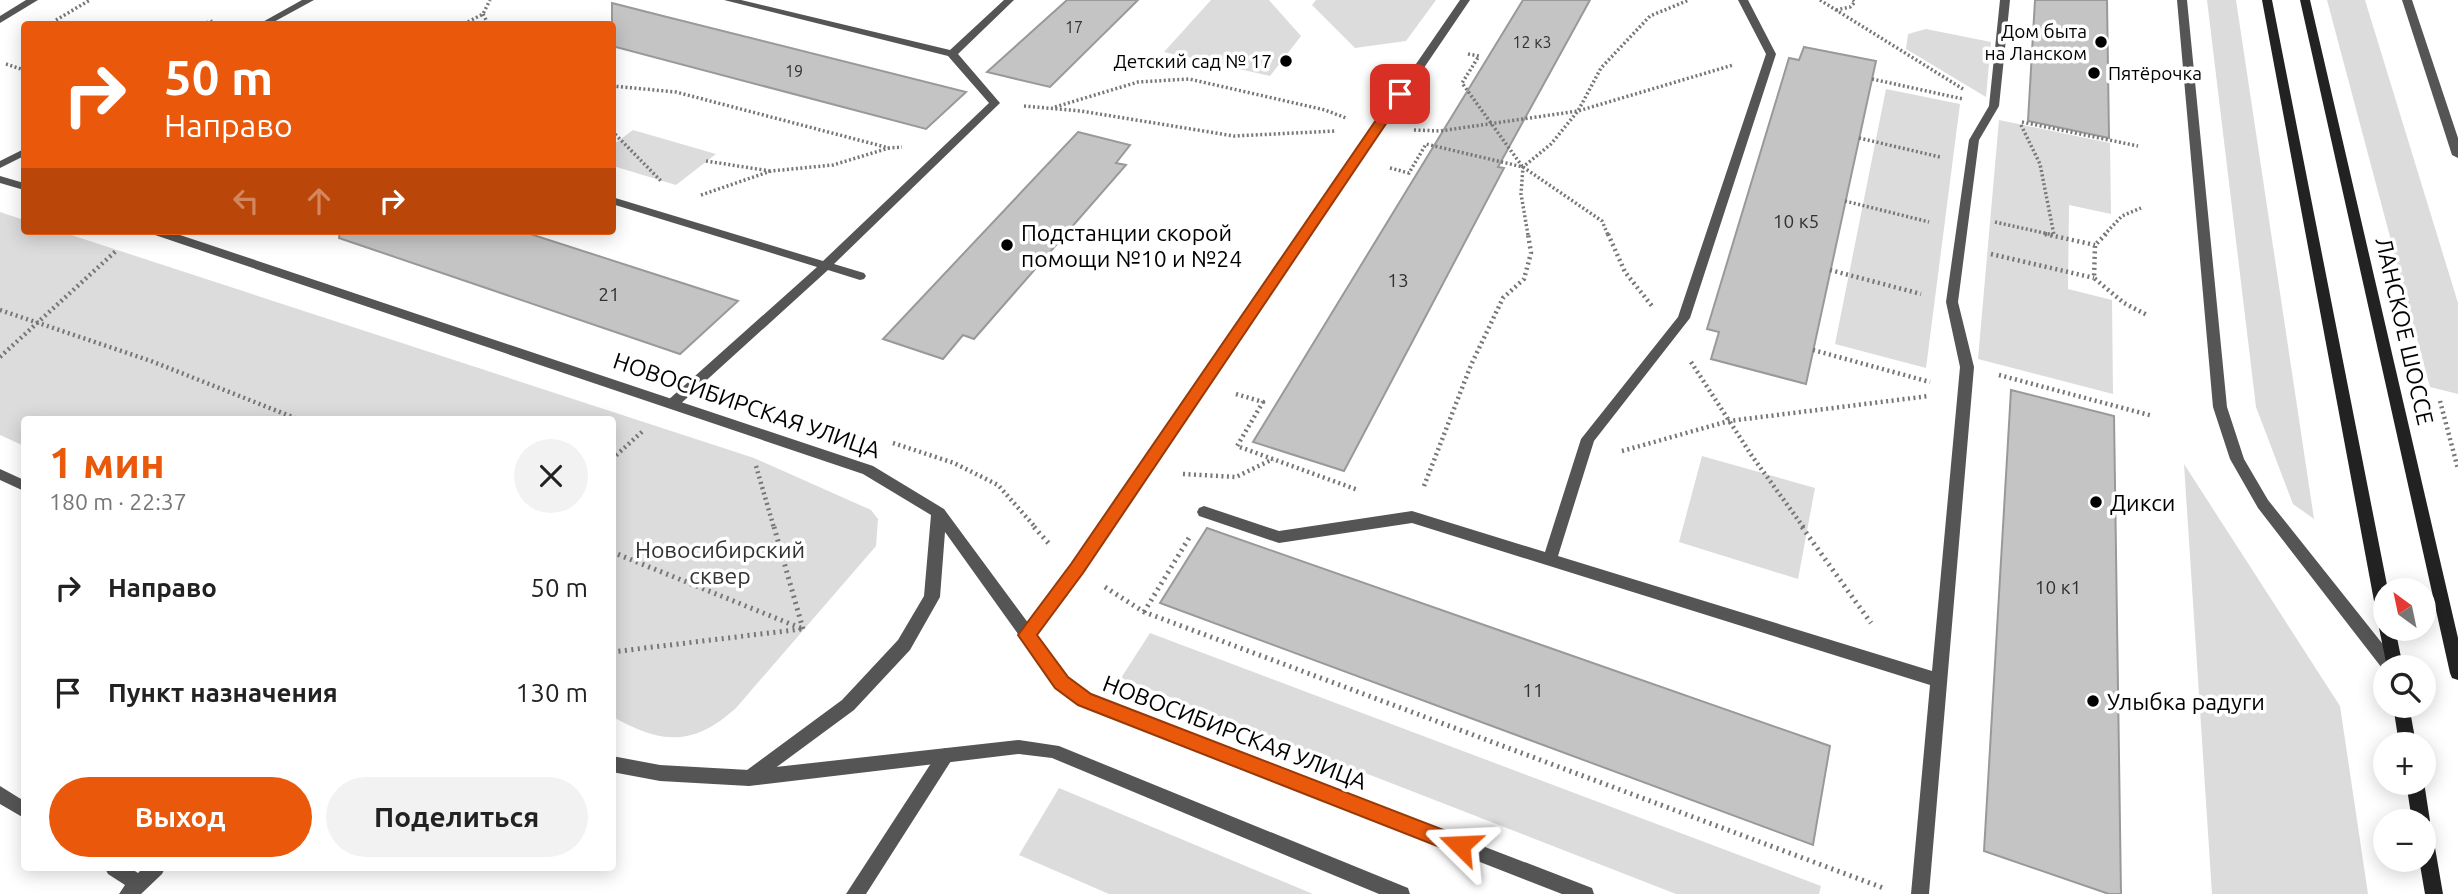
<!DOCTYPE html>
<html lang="ru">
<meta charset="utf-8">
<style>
body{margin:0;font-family:Ubuntu,sans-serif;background:#f2f2f2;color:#222;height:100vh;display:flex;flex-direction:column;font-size:26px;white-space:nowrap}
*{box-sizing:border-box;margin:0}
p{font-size:23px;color:#767676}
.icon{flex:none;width:38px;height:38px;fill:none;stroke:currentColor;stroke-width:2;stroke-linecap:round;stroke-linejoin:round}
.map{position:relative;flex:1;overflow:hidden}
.details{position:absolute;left:21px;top:416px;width:595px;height:455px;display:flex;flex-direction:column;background:#fff;border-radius:7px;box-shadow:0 4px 18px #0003}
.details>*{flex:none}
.top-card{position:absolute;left:21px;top:21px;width:595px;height:214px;border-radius:7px;box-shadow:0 4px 18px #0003;background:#ea580c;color:#fff;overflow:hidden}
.needle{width:46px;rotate:327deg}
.fabs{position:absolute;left:2373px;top:578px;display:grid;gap:14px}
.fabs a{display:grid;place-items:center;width:63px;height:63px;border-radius:50%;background:#fff;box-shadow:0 4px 18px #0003;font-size:35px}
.pin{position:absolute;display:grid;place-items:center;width:60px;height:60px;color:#fff;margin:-30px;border-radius:14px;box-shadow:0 4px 10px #0006}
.me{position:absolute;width:77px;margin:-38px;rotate:291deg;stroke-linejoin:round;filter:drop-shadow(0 0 5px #0008)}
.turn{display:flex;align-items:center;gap:24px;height:147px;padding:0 28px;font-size:32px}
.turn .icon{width:91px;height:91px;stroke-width:2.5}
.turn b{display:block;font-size:49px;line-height:60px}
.lanes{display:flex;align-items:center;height:66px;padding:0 28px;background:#0003;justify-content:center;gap:35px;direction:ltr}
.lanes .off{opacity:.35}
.round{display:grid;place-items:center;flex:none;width:74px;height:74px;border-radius:37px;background:#f2f2f2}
.summary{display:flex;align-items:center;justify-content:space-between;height:119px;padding:0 28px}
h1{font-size:42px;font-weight:700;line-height:52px;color:#ea580c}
.button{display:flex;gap:14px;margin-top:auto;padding:14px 28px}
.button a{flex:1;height:80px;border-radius:42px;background:#ea580c;color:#fff;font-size:28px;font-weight:700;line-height:80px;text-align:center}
.button a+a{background:#f2f2f2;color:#222}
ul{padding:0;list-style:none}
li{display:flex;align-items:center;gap:21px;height:105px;padding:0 28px}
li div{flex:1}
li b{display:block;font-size:26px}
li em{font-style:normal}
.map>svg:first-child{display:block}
</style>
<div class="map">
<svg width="2458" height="894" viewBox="0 0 2458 894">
<rect width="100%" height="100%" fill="#fff"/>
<g fill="#dcdcdc">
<polygon points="1211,0 1269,0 1301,36 1270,76 1164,52"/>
<polygon points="1316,0 1436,0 1406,41 1355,48 1312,5"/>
<polygon points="2207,0 2236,0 2314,519 2293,504 2256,407"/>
<polygon points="2327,0 2365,0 2458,303 2458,394 2430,387"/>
<polygon points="1926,29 1991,42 1986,97 1906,49 1908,34"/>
<polygon points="1886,89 1960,104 1926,368 1835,344"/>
<polygon points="1999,120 2110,143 2111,214 2069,205 2068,289 2112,300 2113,394 1978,359"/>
<polygon points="633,130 716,154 676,185 613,166 613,145"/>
<path d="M0 212 24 220V231H59L754 458 871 510 878 519 876 546 736 708C693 747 661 744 613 717L612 420H24V446L0 435Z"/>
<polygon points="1702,456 1815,488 1798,579 1679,542"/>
<polygon points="2184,464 2340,706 2368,894 2212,894"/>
<polygon points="1150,633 1821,886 1819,894 1676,894 1121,678"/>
<polygon points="1059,788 1313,894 1109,894 1019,855"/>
</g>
<g fill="#c4c4c4" stroke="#999" stroke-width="2">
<polygon points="1067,0 1138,0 1050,87 987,72"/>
<polygon points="1523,0 1590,0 1498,167 1504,168 1344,471 1253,442"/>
<polygon points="2035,0 2107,0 2109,138 2028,121"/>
<polygon points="612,3 663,16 966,92 926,129 612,46"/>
<polygon points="1804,47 1876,61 1806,384 1711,359 1719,332 1707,329 1789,58 1799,60"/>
<polygon points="1078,132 1130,145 1116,163 1126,165 974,339 963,335 943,359 883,339"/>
<polygon points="340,231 521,231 738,301 680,354 339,238"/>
<polygon points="2011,390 2114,416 2121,894 2109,894 1984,851"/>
<polygon points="1207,528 1830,746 1813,845 1160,603"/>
</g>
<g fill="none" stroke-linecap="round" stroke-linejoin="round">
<g stroke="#777" stroke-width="3.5" stroke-dasharray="2 2.5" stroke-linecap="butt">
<polyline points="1820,0 1963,89"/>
<polyline points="1836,10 1850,7 1855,2 1853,0"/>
<polyline points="483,14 488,24"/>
<polyline points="56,20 90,0"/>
<polyline points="202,24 213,21"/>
<polyline points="464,24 483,14 490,0"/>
<polyline points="1468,54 1479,56 1462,83 1522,166"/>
<polyline points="6,64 24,70"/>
<polyline points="1872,79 1963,99"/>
<polyline points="612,86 676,92 889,148 902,147"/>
<polyline points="1024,106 1081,111 1234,136 1335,131"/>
<polyline points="1055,107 1138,82 1189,79 1325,110 1346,118"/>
<polyline points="2022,122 2138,146"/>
<polyline points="2021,125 2040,164 2054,235"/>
<polyline points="1414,130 1440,131 1578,111 1733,65"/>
<polyline points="612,131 662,182"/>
<polyline points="1859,138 1940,157"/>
<polyline points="706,161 770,171"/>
<polyline points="1390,168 1409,173 1426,144 1523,167 1602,221 1608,235"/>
<polyline points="701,195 771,171 833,165 889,148"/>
<polyline points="1845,201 1929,222"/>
<polyline points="1995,222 2053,235"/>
<polyline points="1528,235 1521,194 1523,167 1551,144 1578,111 1601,68 1650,16 1689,0"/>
<polyline points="2104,235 2122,216 2141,208"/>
</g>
<g stroke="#777" stroke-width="4.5" stroke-dasharray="2 3.5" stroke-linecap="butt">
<polyline points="1608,234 1625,272 1652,306"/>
<polyline points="2045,234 2095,245"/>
<polyline points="2106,234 2095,245 2094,278 2124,303 2147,315"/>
<polyline points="1991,254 2094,278"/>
<polyline points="1830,270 1921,294"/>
<polyline points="0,310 151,361 300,420"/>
<polyline points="1813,350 1930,382"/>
<polyline points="0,357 117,250"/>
<polyline points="1691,362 1752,456 1804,528"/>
<polyline points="1999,375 2153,416"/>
<polyline points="1236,394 1263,402 1237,446 1358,490"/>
<polyline points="2440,401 2458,469"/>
<polyline points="893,443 954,463 998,485 1036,528"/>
<polyline points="1622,451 1729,421 1929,396"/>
<polyline points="612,459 644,430"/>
<polyline points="756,466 774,528"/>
<polyline points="1183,474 1236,477 1273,459"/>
<polyline points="1424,486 1471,365 1503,298 1524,279 1531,253 1528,234"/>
</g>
<g stroke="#777" stroke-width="5" stroke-dasharray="2 4.5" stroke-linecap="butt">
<polyline points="774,527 803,629"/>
<polyline points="1034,527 1051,546"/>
<polyline points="1802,527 1871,623"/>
<polyline points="612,552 803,629"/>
<polyline points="1105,587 1144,612 1886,889"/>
<polyline points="1144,612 1189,538"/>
<polyline points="612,652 802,629"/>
</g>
<g fill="#555" fill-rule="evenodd">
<polygon points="302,0 314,0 270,24 259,24"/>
<polygon points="724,0 741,0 950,50 1004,0 1014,0 958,54 1000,103 834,264 864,273 866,276 864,279 860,280 828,270 677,407 667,407 665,404 667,401 817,267 612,204 612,197 823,261 989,103 948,56"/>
<polygon points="1460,0 1470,0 1082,572 1033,640 1027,641 1021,640 1019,635 1021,630 1072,564"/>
<polygon points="1738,0 1748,0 1776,54 1690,318 1594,441 1558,556 1932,671 1960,367 1946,302 1969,140 1989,106 2000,0 2010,0 1999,106 1979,140 1958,302 1974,367 1929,894 1911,894 1930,685 1412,523 1279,543 1199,516 1197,512 1199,508 1204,506 1279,531 1412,511 1545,552 1581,439 1678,317 1766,54"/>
<polygon points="24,149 24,156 0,168 0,161"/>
<polygon points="945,748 951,751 954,756 951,761 866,894 846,894 939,751"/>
<polygon points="0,786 24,801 24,818 0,804"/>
<polygon points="105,868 130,868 138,873 143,868 165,868 162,874 141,894 119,894 125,885 108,874"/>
</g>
<g fill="#555" fill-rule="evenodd">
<polygon points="26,0 38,0 0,23 0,16"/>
<polygon points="2177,0 2187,0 2227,407 2244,459 2268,500 2397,662 2399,667 2385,667 2385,672 2258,508 2230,459 2213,407"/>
<polygon points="2402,0 2412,0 2458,138 2458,158 2452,155"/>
<polygon points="0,176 24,183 24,190 0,183"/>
<polygon points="150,231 168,231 873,466 944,509 1068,677 1090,695 1592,888 1594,894 1562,894 1078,705 1056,687 945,532 940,597 910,650 854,710 755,783 749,786 743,783 740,778 743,773 842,700 898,640 924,596 931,515 863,474 152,234"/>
</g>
<g fill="#555" fill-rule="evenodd">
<polygon points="0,469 24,480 24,491 0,480"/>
<polygon points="1019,740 1059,746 1408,888 1410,894 1379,894 1052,758 1019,754 749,786 660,781 612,772 612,756 660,765 749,770"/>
</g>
<g fill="#222" fill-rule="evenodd">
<polygon points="2262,0 2272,0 2388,590 2385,590 2385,628 2395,628 2403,667 2387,667 2379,628 2383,623 2377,617"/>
<polygon points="2300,0 2310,0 2458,638 2458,680 2452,678 2450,673"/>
<polygon points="2393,705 2409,705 2416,744 2399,744"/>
<polygon points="2406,782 2424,782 2430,821 2424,828 2430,830 2433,836 2443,894 2425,894 2419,859 2424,859 2424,821 2412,821"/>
</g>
</g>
<polygon fill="#ea580c" stroke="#983908" stroke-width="2" points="1400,90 1406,94 1083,573 1037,635 1068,677 1091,694 1467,839 1470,845 1467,852 1460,855 1078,705 1055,688 1018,635 1071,564 1396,91"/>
<g fill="#000" stroke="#fff" stroke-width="2.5">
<circle cx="2101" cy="42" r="7"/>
<circle cx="1286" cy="61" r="7"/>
<circle cx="2094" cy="73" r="7"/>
<circle cx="1007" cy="245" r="7"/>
<circle cx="2096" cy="502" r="7"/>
<circle cx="2093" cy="701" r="7"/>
</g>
<g text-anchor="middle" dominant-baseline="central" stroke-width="7" stroke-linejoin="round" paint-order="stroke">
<g font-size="16" fill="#313131">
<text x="1074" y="27">17</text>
<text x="1532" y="42">12 к3</text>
<text x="794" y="71">19</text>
</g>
<g font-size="19" fill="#000" stroke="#fff" text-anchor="end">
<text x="2087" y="31">Дом быта<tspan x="2087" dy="22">на Ланском</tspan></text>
<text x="1272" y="61">Детский сад № 17</text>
<text x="2108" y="73" text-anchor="start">Пятёрочка</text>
</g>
<g font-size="19" fill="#313131">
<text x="1796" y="221">10 к5</text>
<text x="1398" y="280">13</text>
<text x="609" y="294">21</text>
<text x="2058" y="587">10 к1</text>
<text x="1533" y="690">11</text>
</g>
<g font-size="23" fill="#000" stroke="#fff" text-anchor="start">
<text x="1021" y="232">Подстанции скорой<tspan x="1021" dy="26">помощи №10 и №24</tspan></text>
<text x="2110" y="502">Дикси</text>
<text x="2107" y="701">Улыбка радуги</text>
</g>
<g font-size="23" fill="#000" stroke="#fff">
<text transform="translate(2405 331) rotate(77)">ЛАНСКОЕ ШОССЕ</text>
<text transform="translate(747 405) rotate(19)">НОВОСИБИРСКАЯ УЛИЦА</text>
<text transform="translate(1235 732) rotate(21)">НОВОСИБИРСКАЯ УЛИЦА</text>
</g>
<g font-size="23" fill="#333" stroke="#fff">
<text x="720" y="549">Новосибирский<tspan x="720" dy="26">сквер</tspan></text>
</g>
</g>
</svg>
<div class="fabs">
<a><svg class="needle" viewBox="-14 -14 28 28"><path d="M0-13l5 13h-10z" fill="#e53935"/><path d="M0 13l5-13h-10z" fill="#767676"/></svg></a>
<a><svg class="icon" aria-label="search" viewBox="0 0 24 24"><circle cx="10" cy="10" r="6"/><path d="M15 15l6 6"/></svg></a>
<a>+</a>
<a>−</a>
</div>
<div class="pin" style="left:1400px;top:94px;background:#d93025"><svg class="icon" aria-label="arrive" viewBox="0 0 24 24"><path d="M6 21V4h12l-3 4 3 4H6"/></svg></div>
<svg class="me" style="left:1460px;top:845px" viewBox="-20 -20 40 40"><path d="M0-17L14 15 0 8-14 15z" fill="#ea580c" stroke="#fff" stroke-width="4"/></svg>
<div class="top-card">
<div class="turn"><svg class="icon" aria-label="right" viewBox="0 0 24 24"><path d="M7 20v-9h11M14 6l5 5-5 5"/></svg><div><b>50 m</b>Направо</div></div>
<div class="lanes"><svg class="icon off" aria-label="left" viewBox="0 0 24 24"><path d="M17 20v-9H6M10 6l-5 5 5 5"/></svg><svg class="icon off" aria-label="ahead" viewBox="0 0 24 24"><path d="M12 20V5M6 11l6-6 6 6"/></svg><svg class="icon" aria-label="right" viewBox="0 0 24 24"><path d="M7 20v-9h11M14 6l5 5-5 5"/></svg></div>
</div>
<section class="details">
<div class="summary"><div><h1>1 мин</h1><p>180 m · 22:37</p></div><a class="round"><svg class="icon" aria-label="close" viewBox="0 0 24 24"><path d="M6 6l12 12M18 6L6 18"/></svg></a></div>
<ul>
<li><svg class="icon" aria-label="right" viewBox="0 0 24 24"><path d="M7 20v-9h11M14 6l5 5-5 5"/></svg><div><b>Направо</b></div><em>50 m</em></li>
<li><svg class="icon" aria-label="arrive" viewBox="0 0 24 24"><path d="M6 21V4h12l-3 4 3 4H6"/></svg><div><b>Пункт назначения</b></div><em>130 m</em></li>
</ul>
<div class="button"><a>Выход</a><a>Поделиться</a></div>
</section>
</div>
